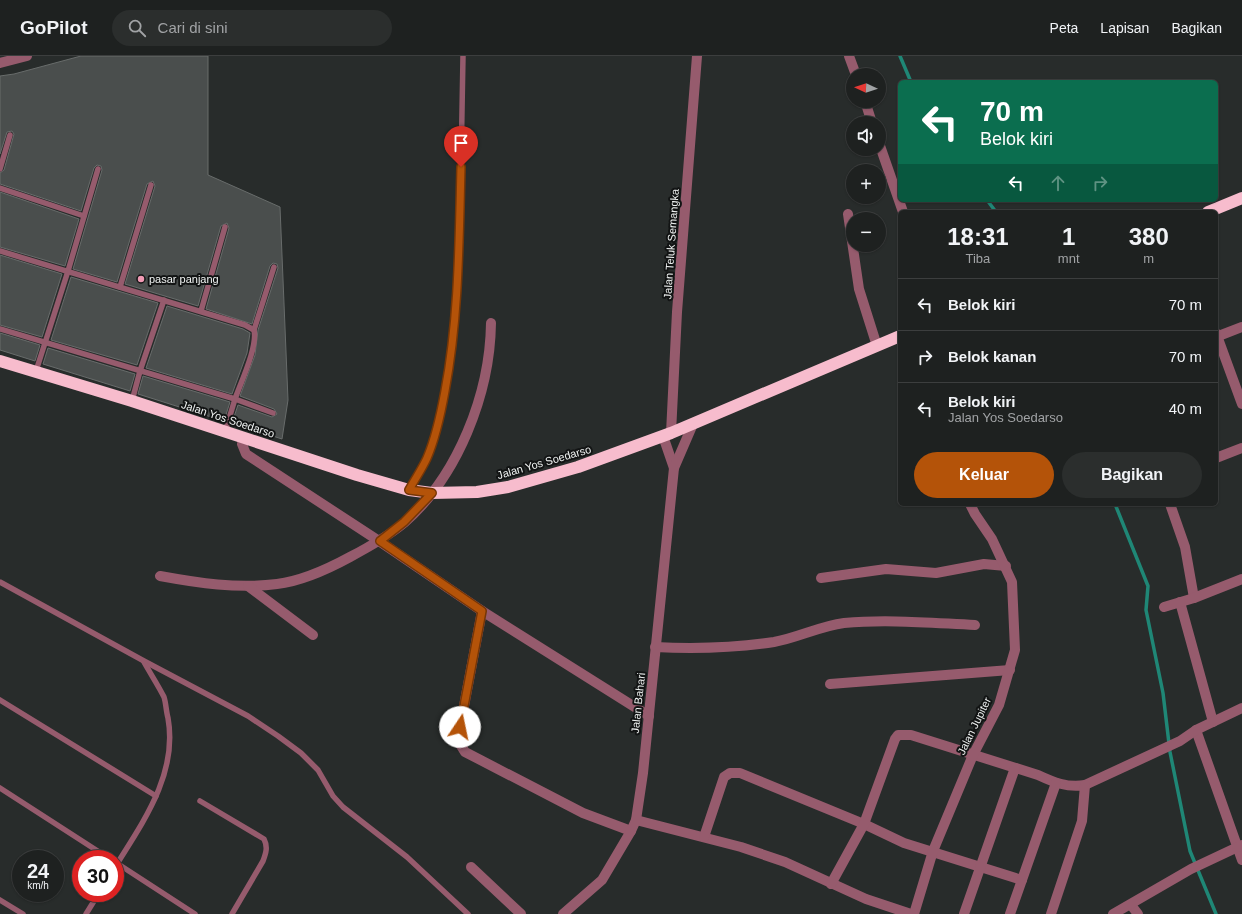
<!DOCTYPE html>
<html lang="id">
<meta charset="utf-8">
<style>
body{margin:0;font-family:Helvetica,sans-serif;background:#2b2e2d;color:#f1f3f6;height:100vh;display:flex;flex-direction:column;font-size:15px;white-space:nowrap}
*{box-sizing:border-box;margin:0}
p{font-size:13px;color:#a1a3a5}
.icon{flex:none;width:22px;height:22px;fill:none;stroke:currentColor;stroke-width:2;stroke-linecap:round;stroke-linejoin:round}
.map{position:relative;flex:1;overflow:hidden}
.side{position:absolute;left:898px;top:154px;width:320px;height:296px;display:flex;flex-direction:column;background:#1e2120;border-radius:6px;box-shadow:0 1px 3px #0004,0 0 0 1px #3c3e3e}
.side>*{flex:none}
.banner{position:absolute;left:898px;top:24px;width:320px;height:122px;border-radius:6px;box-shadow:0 1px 3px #0004,0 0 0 1px #3c3e3e;background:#0b6e4f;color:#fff;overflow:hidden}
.needle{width:26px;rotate:273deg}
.fabs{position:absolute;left:846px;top:12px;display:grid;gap:8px}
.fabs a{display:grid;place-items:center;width:40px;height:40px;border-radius:50%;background:#1e2120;box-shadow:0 1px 3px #0004,0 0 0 1px #3c3e3e;font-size:20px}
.speed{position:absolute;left:12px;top:794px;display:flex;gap:8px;font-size:20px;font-weight:700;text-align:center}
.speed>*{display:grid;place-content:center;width:52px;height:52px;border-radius:50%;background:#1e2120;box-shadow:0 1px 3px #0004,0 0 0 1px #3c3e3e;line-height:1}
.speed small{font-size:10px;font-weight:400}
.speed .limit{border:6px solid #d22;background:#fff;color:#111}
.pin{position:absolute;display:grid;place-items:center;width:34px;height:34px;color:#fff;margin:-41px -17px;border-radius:50% 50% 50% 0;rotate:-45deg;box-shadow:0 0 4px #0007}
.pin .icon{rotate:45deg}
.me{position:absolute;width:44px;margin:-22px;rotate:11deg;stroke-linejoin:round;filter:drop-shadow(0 0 3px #0008)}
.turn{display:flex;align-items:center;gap:14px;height:84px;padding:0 16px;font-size:18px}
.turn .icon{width:52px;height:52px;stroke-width:2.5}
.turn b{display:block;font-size:28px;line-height:34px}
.lanes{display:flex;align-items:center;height:38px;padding:0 16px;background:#0003;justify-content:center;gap:20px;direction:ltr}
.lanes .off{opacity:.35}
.eta{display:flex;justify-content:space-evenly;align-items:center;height:68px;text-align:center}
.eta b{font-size:24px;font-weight:700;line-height:28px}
.cta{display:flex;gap:8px;margin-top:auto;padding:8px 16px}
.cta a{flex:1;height:46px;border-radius:24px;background:#b45309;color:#fff;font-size:16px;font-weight:700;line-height:46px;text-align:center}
.cta a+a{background:#2b2e2d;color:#f1f3f6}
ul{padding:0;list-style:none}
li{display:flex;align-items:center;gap:12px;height:52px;padding:0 16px;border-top:1px solid #3c3e3e}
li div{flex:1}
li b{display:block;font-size:15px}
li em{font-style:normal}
header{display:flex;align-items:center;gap:24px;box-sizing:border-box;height:56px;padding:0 20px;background:#1e2120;border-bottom:1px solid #3c3e3e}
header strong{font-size:19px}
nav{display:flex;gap:22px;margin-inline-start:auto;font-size:14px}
.search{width:280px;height:36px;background:#2b2e2d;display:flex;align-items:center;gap:10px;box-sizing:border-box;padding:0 14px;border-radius:22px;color:#a1a3a5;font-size:15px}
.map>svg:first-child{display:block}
</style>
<header>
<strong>GoPilot</strong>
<div class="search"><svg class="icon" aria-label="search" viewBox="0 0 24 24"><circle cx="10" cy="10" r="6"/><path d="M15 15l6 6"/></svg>Cari di sini</div>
<nav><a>Peta</a><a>Lapisan</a><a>Bagikan</a></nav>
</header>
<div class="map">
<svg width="1242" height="858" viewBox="0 0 1242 858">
<rect width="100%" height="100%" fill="#282c2b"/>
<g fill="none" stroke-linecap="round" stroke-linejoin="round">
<g stroke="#1f8776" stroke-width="3.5">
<polyline points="900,0 911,26"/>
<polyline points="987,144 996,156"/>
<polyline points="1115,448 1148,530 1146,554 1163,637 1170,696 1190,795 1216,858"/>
</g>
</g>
<g fill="#4a4e4d" stroke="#686c6b">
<polygon points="81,0 208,0 208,119 280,151 288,344 282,383 232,367 238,349 272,361 277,358 274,353 240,340 255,299 258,274 278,212 277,208 273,207 270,210 252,268 206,253 229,172 227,167 221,170 198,250 125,228 155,130 153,125 147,128 117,226 73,213 102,114 101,110 97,109 94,112 81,155 0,128 0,117 4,114 14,78 12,75 7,76 0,98 0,20 14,18"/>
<polygon points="0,136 79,163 65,210 0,191"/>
<polygon points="0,199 62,218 42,281 0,269"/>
<polygon points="71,221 158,247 137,309 51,284"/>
<polygon points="167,250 243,273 250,277 247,297 232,338 146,312"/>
<polygon points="0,277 40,289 35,305 0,294"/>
<polygon points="48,292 135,318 130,335 43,308"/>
<polygon points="143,320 230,346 224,365 138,338"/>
</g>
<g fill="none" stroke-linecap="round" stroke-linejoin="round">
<g stroke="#965b6d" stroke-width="5.5">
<polyline points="0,113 10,79"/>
<polyline points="0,132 84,160"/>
<path d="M0 195 245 269 254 274C258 290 241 326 235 343L273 357"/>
<polyline points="120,231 151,129"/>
<polyline points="201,255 225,171"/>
<polyline points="0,273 235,343 225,376"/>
<polyline points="254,274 274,211"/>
<polyline points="36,315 68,215 98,113"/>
<polyline points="132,345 140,315 164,244"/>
<polyline points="409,433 427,402 440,360 452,299 459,221 463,0"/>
<polyline points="0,526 144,605 248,660 278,680 301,697 318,714 333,740 343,751 407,801 468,858"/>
<polyline points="0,644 156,740"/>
<polyline points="0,732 110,803"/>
<path d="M200 745 264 783C268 791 266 797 263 805L232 858"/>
<polyline points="115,806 195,858"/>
<path d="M115 811C143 766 178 718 168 662 166 655 166 647 164 641 158 629 150 617 144 606"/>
<polyline points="0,844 23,858"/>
<polyline points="86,858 99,837"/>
</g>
<g stroke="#965b6d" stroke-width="10">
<polyline points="849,0 856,19"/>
<polyline points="0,7 27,0"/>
<polyline points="865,45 872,67"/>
<polyline points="879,87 903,156"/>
<polyline points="848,158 859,233 877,290"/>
<polyline points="1216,277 1242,348"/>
<polyline points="1216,281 1242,271"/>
<polyline points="671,377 677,256 697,0"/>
<polyline points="663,380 674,412"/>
<polyline points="245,382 242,388 246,398 379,485 482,555 649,660"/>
<polyline points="1216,402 1242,392"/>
<polyline points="1170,448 1185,491 1194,542"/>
<path d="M160 520C198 527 237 533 277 528 302 525 328 513 350 501 369 491 387 481 404 467 458 420 490 338 491 267"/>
<polyline points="821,522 886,513 936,517 984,508 1006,510"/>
<polyline points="248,530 313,579"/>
<polyline points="1180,546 1213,666"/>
<polyline points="1164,551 1194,542 1242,523"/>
<polyline points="482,555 460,671 460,688 465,696 583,757 631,775"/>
<path d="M655 591C695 593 734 592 774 586 797 582 820 570 844 567 888 563 931 567 975 569"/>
<polyline points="830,628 1010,614"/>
<polyline points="1196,674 1242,804"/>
<polyline points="636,764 741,791 785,806 866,843 911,858"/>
<polyline points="704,781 724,721 730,717 740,717 864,768 904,787 1022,824"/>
<polyline points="471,811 521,858"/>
<path d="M831 828 864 768 895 683 898 679H911L1038 719C1053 726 1067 732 1085 729L1180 685 1196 674 1242 652"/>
<polyline points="1131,849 1138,858"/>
<polyline points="563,858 602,824 631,775 636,764 643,717 674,412 693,368"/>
<polyline points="914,858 933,795 973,699 999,649 1015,594 1012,526 992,483 975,458 970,448"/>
<polyline points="964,858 1015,712"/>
<polyline points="1010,858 1056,727"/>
<polyline points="1051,858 1082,765 1085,729"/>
<polyline points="1113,858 1191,813 1242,789"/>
</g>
<g stroke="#f7bccd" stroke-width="12">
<polyline points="1208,156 1242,142"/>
<polyline points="0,305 132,345 357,419 409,434 432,437 477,436 508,431 578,411 671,377 900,280"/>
</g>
</g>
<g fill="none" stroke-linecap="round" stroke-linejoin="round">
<g stroke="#753606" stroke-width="10">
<path id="route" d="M460 671 482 555 380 485 404 466 432 437 409 434C415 423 422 413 427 402 436 381 441 357 445 335 459 261 459 186 461 111"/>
</g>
<use href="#route" stroke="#b45309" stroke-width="7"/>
</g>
<circle fill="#f19ab4" stroke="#121414" stroke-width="1.5" cx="141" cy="223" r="4"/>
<g text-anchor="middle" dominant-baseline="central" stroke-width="4" stroke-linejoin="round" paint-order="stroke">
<g font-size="11" fill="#f0f3f2" stroke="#121414">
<text transform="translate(671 188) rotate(-86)">Jalan Teluk Semangka</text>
<text transform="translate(228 363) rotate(18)">Jalan Yos Soedarso</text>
<text transform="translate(544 406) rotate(-16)">Jalan Yos Soedarso</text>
<text transform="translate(638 647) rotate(-84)">Jalan Bahari</text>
<text transform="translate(974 670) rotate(-64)">Jalan Jupiter</text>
</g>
<g font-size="11" fill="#f0f3f2" stroke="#121414" text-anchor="start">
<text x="149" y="223">pasar panjang</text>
</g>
</g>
</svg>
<div class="fabs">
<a><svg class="needle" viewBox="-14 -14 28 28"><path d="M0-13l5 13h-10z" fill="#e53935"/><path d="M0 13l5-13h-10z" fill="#a1a3a5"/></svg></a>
<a><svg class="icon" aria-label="sound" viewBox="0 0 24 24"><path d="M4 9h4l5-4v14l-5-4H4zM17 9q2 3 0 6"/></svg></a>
<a>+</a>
<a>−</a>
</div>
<div class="speed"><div>24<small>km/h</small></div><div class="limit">30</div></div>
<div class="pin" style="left:461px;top:111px;background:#d93025"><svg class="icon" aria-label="arrive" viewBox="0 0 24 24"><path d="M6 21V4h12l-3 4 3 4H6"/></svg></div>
<svg class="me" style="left:460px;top:671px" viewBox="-20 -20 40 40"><circle r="19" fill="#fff"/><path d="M0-13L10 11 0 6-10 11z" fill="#b45309"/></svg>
<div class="banner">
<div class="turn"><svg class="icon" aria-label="left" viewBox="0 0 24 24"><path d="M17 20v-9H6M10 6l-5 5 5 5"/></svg><div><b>70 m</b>Belok kiri</div></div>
<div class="lanes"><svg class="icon" aria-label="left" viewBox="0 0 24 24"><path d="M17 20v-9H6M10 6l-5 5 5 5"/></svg><svg class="icon off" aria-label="ahead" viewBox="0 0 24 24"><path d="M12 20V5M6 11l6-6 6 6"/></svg><svg class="icon off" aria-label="right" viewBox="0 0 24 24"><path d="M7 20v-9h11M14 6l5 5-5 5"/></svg></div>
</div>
<section class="side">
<div class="eta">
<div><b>18:31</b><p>Tiba</p></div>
<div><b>1</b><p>mnt</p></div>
<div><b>380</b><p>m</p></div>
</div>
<ul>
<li><svg class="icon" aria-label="left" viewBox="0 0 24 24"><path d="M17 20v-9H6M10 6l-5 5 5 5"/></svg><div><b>Belok kiri</b></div><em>70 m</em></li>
<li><svg class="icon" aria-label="right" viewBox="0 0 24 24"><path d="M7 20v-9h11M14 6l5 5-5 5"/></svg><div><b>Belok kanan</b></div><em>70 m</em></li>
<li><svg class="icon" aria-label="left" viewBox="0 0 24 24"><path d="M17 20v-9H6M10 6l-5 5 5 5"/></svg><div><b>Belok kiri</b><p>Jalan Yos Soedarso</p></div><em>40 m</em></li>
</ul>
<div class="cta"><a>Keluar</a><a>Bagikan</a></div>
</section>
</div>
